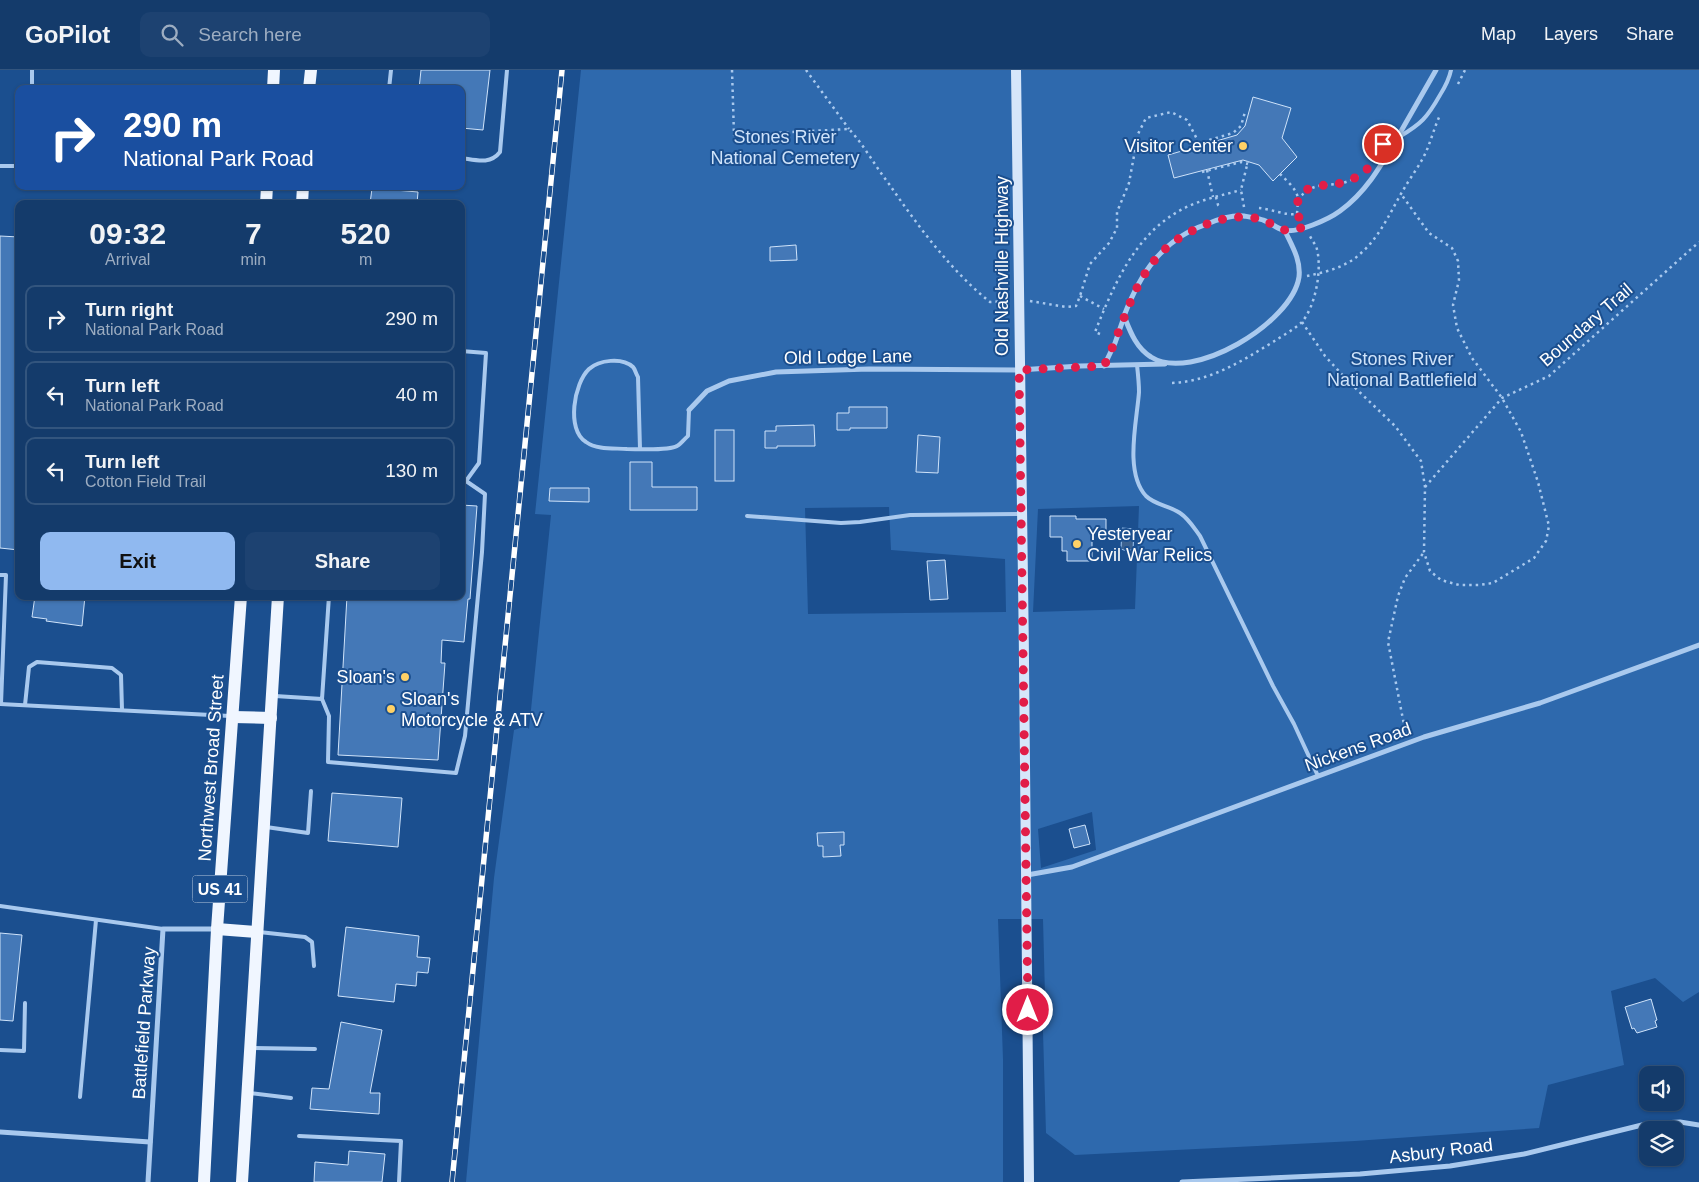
<!DOCTYPE html>
<style>
body{margin:0;font-family:Helvetica,sans-serif;background:#1d4271;color:#f1f3f6;height:100vh;display:flex;flex-direction:column;font-size:19px;white-space:nowrap}
*{box-sizing:border-box;margin:0}
p{font-size:16px;color:#9dadc1}
.icon{flex:none;width:28px;height:28px;fill:none;stroke:currentColor;stroke-width:2;stroke-linecap:round;stroke-linejoin:round}
.map{position:relative;flex:1;overflow:hidden}
.side{position:absolute;left:15px;top:130px;width:450px;height:400px;display:flex;flex-direction:column;background:#143b6b;border-radius:10px;box-shadow:0 1px 4px #0004,0 0 0 1px #33557e}
.side>*{flex:none}
.guide{position:absolute;left:15px;top:15px;width:450px;height:105px;border-radius:10px;box-shadow:0 1px 4px #0004,0 0 0 1px #33557e;background:#1a4fa0;color:#fff;overflow:hidden}
.controls{position:absolute;left:1639px;top:996px;display:grid;gap:10px}
.controls a{display:grid;place-items:center;width:45px;height:45px;border-radius:10px;background:#143b6b;box-shadow:0 1px 4px #0004,0 0 0 1px #33557e;font-size:25px}
.pin{position:absolute;display:grid;place-items:center;width:42px;height:42px;color:#fff;margin:-21px;border:2px solid #fff;border-radius:50%;box-shadow:0 1px 5px #0007}
.me{position:absolute;width:55px;margin:-28px;rotate:0deg;stroke-linejoin:round;filter:drop-shadow(0 0 4px #0008)}
.turn{display:flex;align-items:center;gap:18px;height:105px;padding:0 25px;font-size:22px}
.turn .icon{width:65px;height:65px;stroke-width:2.5}
.turn b{display:block;font-size:35px;line-height:42px}
.eta{display:flex;justify-content:space-evenly;align-items:center;height:85px;text-align:center}
.eta b{font-size:30px;font-weight:600;line-height:35px}
.primary-button{display:flex;gap:10px;margin-top:auto;padding:10px 25px}
.primary-button a{flex:1;height:58px;border-radius:10px;background:#90b9f0;color:#111;font-size:20px;font-weight:600;line-height:58px;text-align:center}
.primary-button a+a{background:#1d4271;color:#f1f3f6}
ul{padding:0;list-style:none}
li{display:flex;align-items:center;gap:15px;height:68px;margin:0 10px 8px;padding:0 15px;border:2px solid #33557e;border-radius:10px}
li div{flex:1}
li b{display:block;font-size:19px}
li em{font-style:normal}
header{display:flex;align-items:center;gap:30px;box-sizing:border-box;height:70px;padding:0 25px;background:#143b6b;border-bottom:1px solid #33557e}
header strong{font-size:24px}
nav{display:flex;gap:28px;margin-inline-start:auto;font-size:18px}
.search{width:350px;height:45px;background:#1d4271;display:flex;align-items:center;gap:12px;box-sizing:border-box;padding:0 18px;border-radius:10px;color:#9dadc1;font-size:19px}
.map>svg:first-child{display:block}
</style>
<header>
<strong>GoPilot</strong>
<div class="search"><svg class="icon" aria-label="search" viewBox="0 0 24 24"><circle cx="10" cy="10" r="6"/><path d="M15 15l6 6"/></svg>Search here</div>
<nav><a>Map</a><a>Layers</a><a>Share</a></nav>
</header>
<div class="map">
<svg width="1699" height="1112" viewBox="0 0 1699 1112">
<rect width="100%" height="100%" fill="#1b4f8f"/>
<path fill="#2e69ad" fill-rule="evenodd" d="M581 0H1699V922L1683 932 1655 908 1611 921 1624 995 1548 1015 1539 1058 1355 1071 1075 1085 1046 1063 1042 928 1045 926 1043 849H998L1003 989V1112H466L494 808 514 660 526 656 529 659 551 445 535 444ZM1139 436 1135 539 1033 542 1038 439ZM889 437 891 480 1005 489 1006 542 808 544 805 438ZM1092 742 1096 780 1041 798 1038 759Z"/>
<polygon fill="#3c6290" stroke="#9cc4f0" points="1122,458 1134,459 1133,480 1129,480 1129,482 1121,479"/>
<g fill="#4478b7" stroke="#cfe3fa">
<polygon points="421,0 490,0 483,60 461,58 461,19 419,19"/>
<polygon points="1253,27 1291,38 1282,68 1297,87 1273,111 1259,95 1243,90 1174,108 1168,85 1237,65 1245,56"/>
<polygon points="372,118 418,122 417,134 370,134"/>
<polygon points="0,166 19,167 19,480 0,478"/>
<polygon points="796,175 797,190 770,191 770,177"/>
<polygon points="849,337 887,337 887,358 850,358 850,360 837,360 837,343 849,343"/>
<polygon points="814,355 815,376 777,376 777,378 765,378 765,361 776,361 776,356"/>
<rect x="715" y="360" width="19" height="51"/>
<polygon points="918,365 940,367 938,403 916,402"/>
<polygon points="630,392 652,392 652,417 697,417 697,440 630,440"/>
<polygon points="550,418 589,418 589,432 549,431"/>
<polygon points="461,435 477,436 470,529 468,529 464,572 442,570 441,593 445,593 438,690 338,685 347,526 461,526"/>
<polygon points="1050,446 1076,446 1076,449 1106,449 1106,463 1092,463 1092,491 1067,491 1067,481 1062,481 1062,467 1050,467"/>
<polygon points="945,490 948,529 930,530 927,491"/>
<polygon points="35,526 85,526 82,556 46,551 47,549 32,547"/>
<polygon points="332,723 402,728 398,777 328,771"/>
<polygon points="1085,755 1090,774 1074,778 1069,759"/>
<polygon points="844,762 844,775 840,775 841,786 823,787 823,776 818,776 817,763"/>
<polygon points="346,857 419,866 417,887 430,888 428,903 417,902 416,916 396,914 394,932 338,926"/>
<polygon points="0,863 22,865 13,951 0,950"/>
<polygon points="1651,929 1657,950 1655,951 1657,957 1637,963 1634,958 1632,959 1625,937"/>
<polygon points="341,952 382,960 370,1023 380,1023 379,1044 310,1039 312,1018 329,1019"/>
<polygon points="349,1081 385,1084 382,1112 314,1112 315,1092 348,1095"/>
</g>
<g fill="none" stroke-linecap="round" stroke-linejoin="round">
<g stroke="#a9c9ee" stroke-width="2.5" stroke-dasharray="2.5 4" stroke-linecap="butt">
<path d="M732 0 734 65 849 59C864 75 875 96 889 114 918 156 951 201 990 232L1007 231"/>
<polyline points="806,0 849,59"/>
<polyline points="1458,14 1465,0"/>
<polyline points="1207,100 1213,127"/>
<polyline points="1202,102 1241,92 1248,94"/>
<path d="M1280 104C1287 111 1297 119 1298 129"/>
<polyline points="1216,127 1218,135 1221,138"/>
<polyline points="1244,137 1241,120 1248,91"/>
<path d="M1259 138C1271 139 1287 146 1297 144"/>
<path d="M1300 149 1297 144 1298 129C1314 112 1320 117 1342 113 1348 112 1354 108 1361 106"/>
<path d="M1307 206C1326 202 1346 197 1360 184 1381 166 1391 140 1405 117 1412 105 1423 91 1428 77 1432 67 1435 56 1440 45"/>
<polyline points="1080,226 1104,239"/>
<polyline points="1030,231 1066,237 1076,236 1080,226 1090,194 1109,173 1117,158 1117,142 1129,113 1138,64 1146,48 1171,42 1187,50 1199,73 1233,63 1241,56 1245,42"/>
<polyline points="1302,252 1325,286 1347,310 1395,356 1421,391 1425,417 1424,482 1430,501 1441,510 1459,515 1479,515 1493,513 1534,488 1546,471 1549,456 1538,412 1521,362 1502,328 1472,288 1457,258 1453,235 1459,210 1458,191 1452,178 1429,163 1401,124"/>
<path d="M1100 264 1095 262C1113 217 1134 166 1179 141 1198 130 1220 126 1241 120"/>
<path d="M1172 313C1211 311 1240 292 1273 272 1282 266 1293 260 1301 253 1316 237 1323 196 1316 176 1314 173 1312 170 1310 166"/>
<polyline points="1425,417 1502,328 1549,306 1699,172"/>
<polyline points="1406,665 1388,572 1398,526 1405,508 1424,482"/>
</g>
<g stroke="#a9c9ee" stroke-width="4">
<polyline points="32,0 32,19"/>
<polyline points="389,19 391,0"/>
<path d="M1399 67C1421 54 1427 48 1440 25 1445 17 1449 10 1451 0"/>
<path d="M461 88C476 90 490 95 500 82L507 0"/>
<polyline points="0,96 19,96"/>
<polyline points="461,281 486,283 479,393 466,411 461,411"/>
<path d="M1137 295C1138 304 1139 313 1139 322 1137 351 1124 402 1146 426 1155 435 1170 436 1180 443 1189 449 1194 458 1200 466L1273 616 1294 654 1318 706"/>
<path d="M640 379 638 307C636 304 635 299 633 297 622 287 599 290 589 299 574 313 566 360 586 372 597 380 614 378 627 379 638 379 669 381 677 376 681 374 684 369 688 366L689 340"/>
<polyline points="747,446 841,453 860,452 910,445 1022,444"/>
<polyline points="0,505 6,505 1,634"/>
<polyline points="275,626 322,629 329,526"/>
<polyline points="322,629 329,646 328,692 456,703 465,666 482,482 485,424 466,411"/>
<polyline points="0,634 230,646"/>
<polyline points="25,635 29,597 37,592 112,598 121,605 122,640"/>
<polyline points="266,757 308,763 311,721"/>
<polyline points="0,836 163,859"/>
<polyline points="259,862 305,867 312,872 314,896"/>
<polyline points="252,978 315,979"/>
<polyline points="0,980 24,981 25,933"/>
<polyline points="249,1023 291,1028"/>
<polyline points="80,1027 96,850"/>
<polyline points="299,1066 401,1071 399,1112"/>
</g>
<g stroke="#a9c9ee" stroke-width="5">
<path d="M1285 161C1292 176 1301 190 1299 207 1292 253 1192 313 1151 287 1136 278 1130 261 1124 246 1140 204 1162 169 1207 154 1219 149 1232 145 1244 146 1250 147 1257 148 1263 150 1270 152 1276 158 1283 160 1297 164 1329 149 1340 141 1368 121 1383 92 1400 63 1412 42 1424 21 1436 0"/>
<polyline points="1104,296 1115,273 1124,247"/>
<polyline points="689,340 707,321 729,311 776,302 869,299 1019,300 1080,296 1165,294"/>
<polyline points="1027,805 1072,797 1424,667 1540,633 1699,575"/>
<polyline points="0,1062 150,1072"/>
<polyline points="148,1112 163,859 217,859"/>
<polyline points="1182,1112 1360,1104 1450,1096 1524,1084 1646,1054 1680,1052 1699,1055"/>
</g>
<path stroke="#d6e6fa" stroke-width="10" d="M1016 0C1021 371 1027 741 1029 1112"/>
<g stroke="#f0f6ff" stroke-width="12">
<polyline points="273,19 274,0"/>
<polyline points="309,19 311,0"/>
<polyline points="266,134 267,116"/>
<polyline points="302,134 303,116"/>
<polyline points="233,647 271,648"/>
<polyline points="217,859 257,862"/>
<polyline points="204,1112 217,859 241,526"/>
<polyline points="242,1112 278,526"/>
</g>
<g stroke="#fff" stroke-width="5.5">
<polyline id="rail" points="452,1112 562,0"/>
</g>
<use href="#rail" stroke="#1b4f8f" stroke-width="4" stroke-dasharray="11" stroke-linecap="butt"/>
</g>
<g fill="none" stroke-linecap="round" stroke-linejoin="round">
<path stroke="#e11d48" stroke-width="9" stroke-dasharray="0 16.2" d="M1028 940 1019 300 1104 296C1129 245 1135 190 1190 162 1206 153 1222 148 1240 147 1247 146 1256 148 1263 150 1270 152 1278 160 1286 160 1292 161 1299 158 1305 157L1297 144 1298 129 1308 119 1318 116 1343 113 1364 104 1383 74"/>
</g>
<g fill="#ffd166" stroke="#1b4f8f" stroke-width="2">
<circle cx="1243" cy="76" r="5"/>
<circle cx="1077" cy="474" r="5"/>
<circle cx="405" cy="607" r="5"/>
<circle cx="391" cy="639" r="5"/>
</g>
<g text-anchor="middle" dominant-baseline="central" stroke-width="4" stroke-linejoin="round" paint-order="stroke">
<rect fill="#1b4f8f" stroke="#bbcadd" stroke-width="1" x="192.5" y="805.5" width="55" height="27" rx="4"/>
<g font-size="16" font-weight="bold" fill="#fff">
<text x="220" y="819">US 41</text>
</g>
<g font-size="18" fill="#cfe3fa" stroke="#1b4f8f">
<text x="785" y="67">Stones River<tspan x="785" dy="21">National Cemetery</tspan></text>
<text x="1402" y="289">Stones River<tspan x="1402" dy="21">National Battlefield</tspan></text>
</g>
<g font-size="18" fill="#fff" stroke="#1b4f8f" text-anchor="end">
<text x="1233" y="76">Visitor Center</text>
<text x="1087" y="464" text-anchor="start">Yesteryear<tspan x="1087" dy="21">Civil War Relics</tspan></text>
<text x="395" y="607">Sloan's</text>
<text x="401" y="629" text-anchor="start">Sloan's<tspan x="401" dy="21">Motorcycle &amp; ATV</tspan></text>
</g>
<g font-size="18" fill="#fff" stroke="#1b4f8f">
<text transform="translate(1002 196) rotate(-90)">Old Nashville Highway</text>
<text transform="translate(1586 255) rotate(-41)">Boundary Trail</text>
<text transform="translate(848 287) rotate(-1)">Old Lodge Lane</text>
<text transform="translate(1358 677) rotate(-20)">Nickens Road</text>
<text transform="translate(211 698) rotate(-86)">Northwest Broad Street</text>
<text transform="translate(144 953) rotate(-86)">Battlefield Parkway</text>
<text transform="translate(1441 1081) rotate(-7)">Asbury Road</text>
</g>
</g>
</svg>
<div class="controls">
<a><svg class="icon" aria-label="sound" viewBox="0 0 24 24"><path d="M4 9h4l5-4v14l-5-4H4zM17 9q2 3 0 6"/></svg></a>
<a><svg class="icon" aria-label="layers" viewBox="0 0 24 24"><path d="M12 4l9 5-9 5-9-5zM3 14l9 5 9-5"/></svg></a>
</div>
<div class="pin" style="left:1383px;top:74px;background:#d93025"><svg class="icon" aria-label="arrive" viewBox="0 0 24 24"><path d="M6 21V4h12l-3 4 3 4H6"/></svg></div>
<svg class="me" style="left:1028px;top:940px" viewBox="-20 -20 40 40"><circle r="17" fill="#e11d48" stroke="#fff" stroke-width="3"/><path d="M0-11L8 9 0 5-8 9z" fill="#fff"/></svg>
<div class="guide">
<div class="turn"><svg class="icon" aria-label="right" viewBox="0 0 24 24"><path d="M7 20v-9h11M14 6l5 5-5 5"/></svg><div><b>290 m</b>National Park Road</div></div>
</div>
<section class="side">
<div class="eta">
<div><b>09:32</b><p>Arrival</p></div>
<div><b>7</b><p>min</p></div>
<div><b>520</b><p>m</p></div>
</div>
<ul>
<li><svg class="icon" aria-label="right" viewBox="0 0 24 24"><path d="M7 20v-9h11M14 6l5 5-5 5"/></svg><div><b>Turn right</b><p>National Park Road</p></div><em>290 m</em></li>
<li><svg class="icon" aria-label="left" viewBox="0 0 24 24"><path d="M17 20v-9H6M10 6l-5 5 5 5"/></svg><div><b>Turn left</b><p>National Park Road</p></div><em>40 m</em></li>
<li><svg class="icon" aria-label="left" viewBox="0 0 24 24"><path d="M17 20v-9H6M10 6l-5 5 5 5"/></svg><div><b>Turn left</b><p>Cotton Field Trail</p></div><em>130 m</em></li>
</ul>
<div class="primary-button"><a>Exit</a><a>Share</a></div>
</section>
</div>
